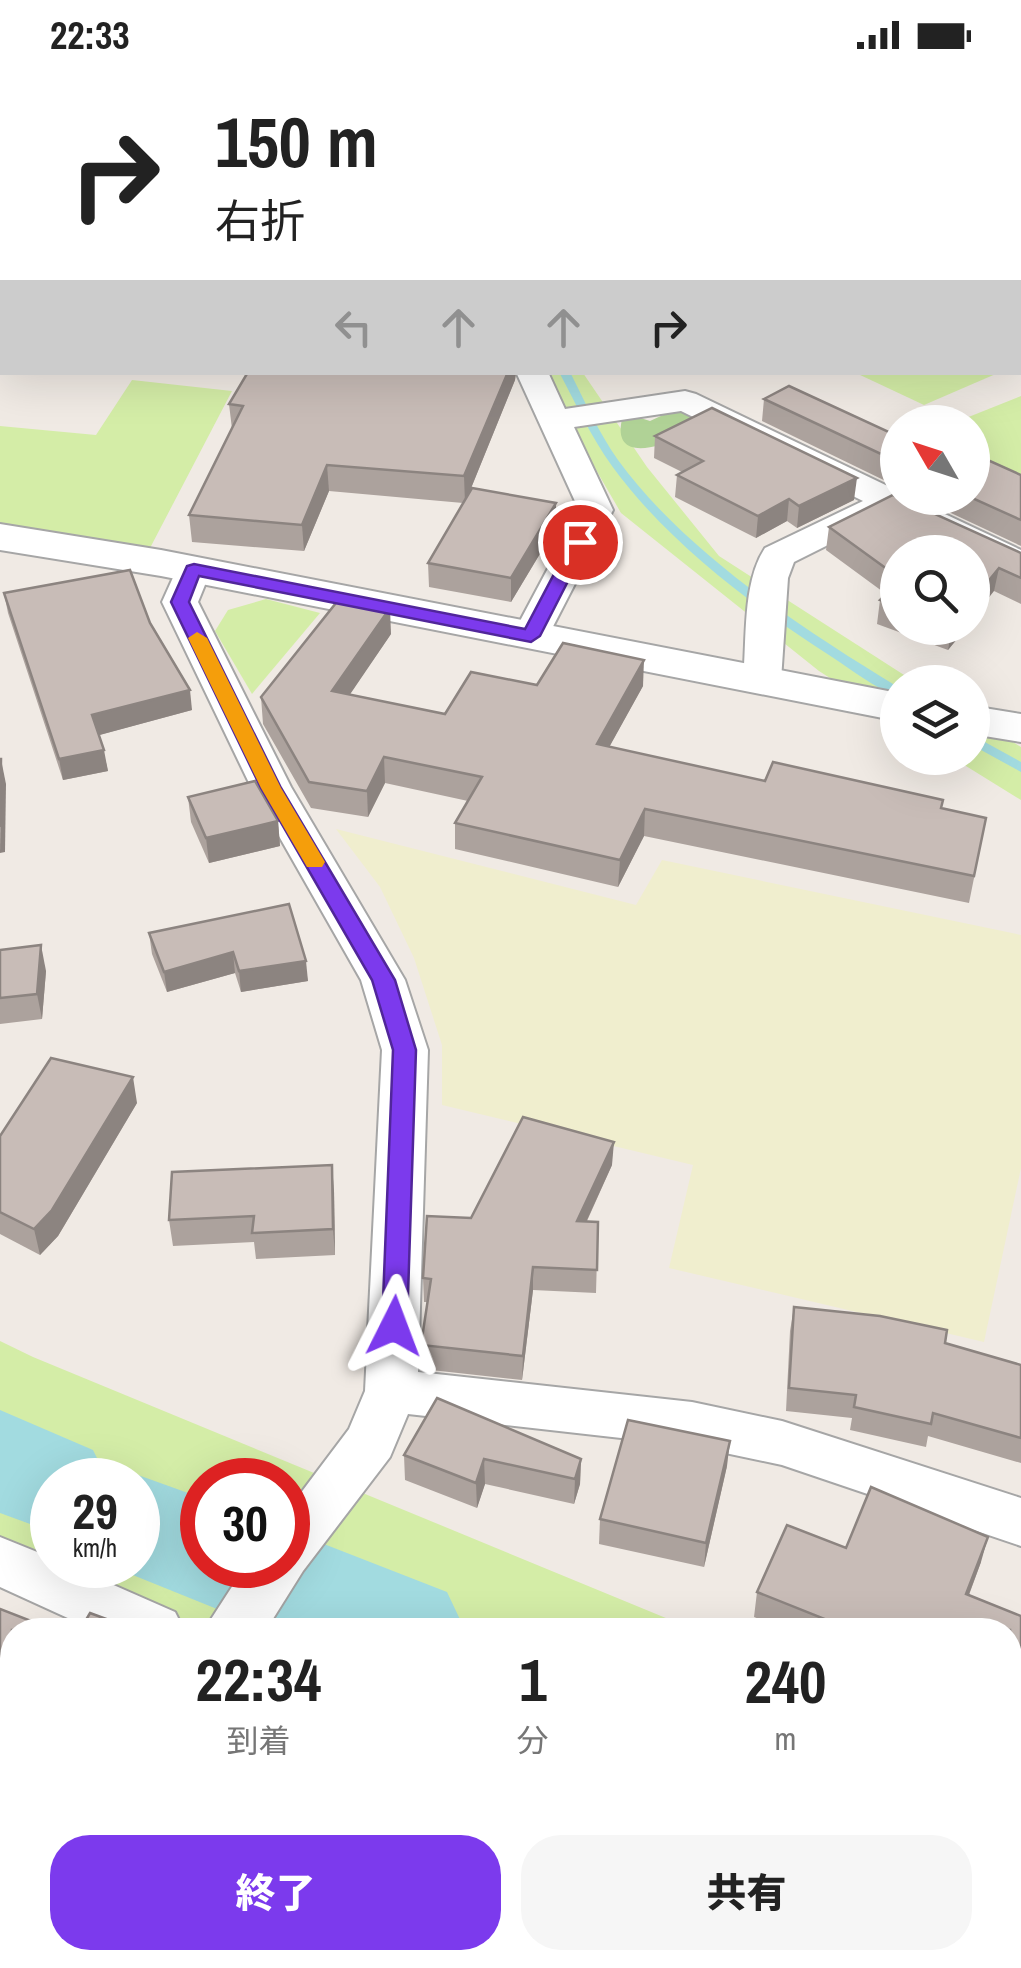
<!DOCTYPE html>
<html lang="ja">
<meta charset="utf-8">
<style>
body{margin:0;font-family:"Archivo Narrow","Noto Sans JP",sans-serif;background:#f6f6f6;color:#222;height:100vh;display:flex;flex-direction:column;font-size:38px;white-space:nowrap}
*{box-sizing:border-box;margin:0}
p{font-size:32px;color:#767676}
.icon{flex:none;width:55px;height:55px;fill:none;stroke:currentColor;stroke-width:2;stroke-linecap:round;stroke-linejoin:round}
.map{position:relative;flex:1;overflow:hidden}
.sheet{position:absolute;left:0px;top:1548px;width:1022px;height:352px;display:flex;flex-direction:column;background:#fff;border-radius:40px 40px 0 0;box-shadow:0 10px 40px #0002}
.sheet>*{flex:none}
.top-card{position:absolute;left:0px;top:0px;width:1022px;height:305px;box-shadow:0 10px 40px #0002;background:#fff;color:#222;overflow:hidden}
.needle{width:65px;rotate:309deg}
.fabs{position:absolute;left:880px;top:335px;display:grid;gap:20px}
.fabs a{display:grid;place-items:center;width:110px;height:110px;border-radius:50%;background:#fff;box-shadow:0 10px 40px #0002;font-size:50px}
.speed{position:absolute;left:30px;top:1388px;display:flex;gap:20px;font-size:50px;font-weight:700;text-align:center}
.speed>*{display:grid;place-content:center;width:130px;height:130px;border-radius:50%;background:#fff;box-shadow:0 10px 40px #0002;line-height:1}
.speed small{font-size:25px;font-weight:400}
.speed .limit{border:15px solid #d22;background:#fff;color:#111}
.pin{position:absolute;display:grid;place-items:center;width:85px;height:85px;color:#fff;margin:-42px;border:5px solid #fff;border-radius:50%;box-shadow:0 2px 10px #0007}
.me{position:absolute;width:110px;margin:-55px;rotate:3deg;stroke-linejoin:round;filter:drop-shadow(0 0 8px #0008)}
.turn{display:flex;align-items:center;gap:35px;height:210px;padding:0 50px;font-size:45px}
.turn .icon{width:130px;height:130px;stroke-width:2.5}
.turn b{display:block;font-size:70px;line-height:85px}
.lanes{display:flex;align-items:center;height:95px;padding:0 50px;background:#0003;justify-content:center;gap:50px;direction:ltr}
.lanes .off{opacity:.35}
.eta{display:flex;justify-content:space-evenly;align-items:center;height:170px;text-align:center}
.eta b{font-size:60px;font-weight:800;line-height:70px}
.cta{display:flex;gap:20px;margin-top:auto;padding:20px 50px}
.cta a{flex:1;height:115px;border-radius:40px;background:#7c3aed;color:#fff;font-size:40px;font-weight:800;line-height:115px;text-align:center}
.cta a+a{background:#f6f6f6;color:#222}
.status{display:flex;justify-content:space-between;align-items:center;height:70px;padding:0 50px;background:#fff;direction:ltr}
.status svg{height:28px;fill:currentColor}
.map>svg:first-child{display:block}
</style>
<div class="status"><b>22:33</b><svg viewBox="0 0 49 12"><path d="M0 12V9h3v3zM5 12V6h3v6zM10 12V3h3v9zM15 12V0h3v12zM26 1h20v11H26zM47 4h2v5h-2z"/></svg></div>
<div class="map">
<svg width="1021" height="1898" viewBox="0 0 1021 1898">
<rect width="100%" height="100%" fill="#f0eae4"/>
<polygon fill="#f0eece" points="336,759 636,835 662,790 1021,865 1021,1098 984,1272 669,1198 693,1095 442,1035 442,975 414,888 380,817"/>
<g fill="#d4eda7" fill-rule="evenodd">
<polygon points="864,302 998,302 998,303 924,335 858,304"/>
<polygon points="540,303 583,303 647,397 719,486 915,612 898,612 897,651 819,601 621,443"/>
<polygon points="132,310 232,321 150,478 0,454 0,356 96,365"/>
<polygon points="1021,326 1021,412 973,390 972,352 956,352"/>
<polygon points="266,529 320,543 252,624 215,561 228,540"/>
<polygon points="973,647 1021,677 1021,730 953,688 972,688"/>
<path d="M0 1271 33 1287 695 1560H193L0 1472ZM52 1410H138V1495H52ZM202 1410H288V1495H202Z"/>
<polygon points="1010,1690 1021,1694 1021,1898 941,1898 918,1888 1010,1888"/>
</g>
<path fill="#b0d296" d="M676 339 716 353C694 362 609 407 622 349L631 345 650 351Z"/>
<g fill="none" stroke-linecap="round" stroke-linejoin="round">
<g fill="#a2dbe0" fill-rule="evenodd">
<polygon points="386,0 395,0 396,2 388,2"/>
<path d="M559 302H570C585 332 599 363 618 390 684 481 802 559 898 617V627C874 617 853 601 832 587 754 537 667 472 612 396 591 367 576 334 559 302Z"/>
<polygon points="972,665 1021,692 1021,702 972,675"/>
</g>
<g fill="#a2dbe0" fill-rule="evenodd">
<polygon points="0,1340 93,1380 108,1410 52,1410 52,1462 0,1443"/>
<polygon points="138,1405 202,1428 202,1495 288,1495 288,1460 447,1522 465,1560 269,1560 108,1495 138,1495 138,1410 123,1410"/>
<polygon points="1010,1762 1021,1766 1021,1896 999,1888 1010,1888"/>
</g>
<g stroke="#a6a6a6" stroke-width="4">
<g id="minor">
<polygon points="354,0 380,0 381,2 356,2"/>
<polygon points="819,0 855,0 857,2 821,2"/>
<rect x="1020" y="31" width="1" height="17"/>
<path d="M516 302H548L565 339 685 321 696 324 898 421V428H911L1021 480V505L890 444 794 492 788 508 781 610 775 618H749L743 610C747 569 742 513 765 478L863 431 681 341 574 357 613 440 544 574H518L512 566 579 440Z"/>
<polygon points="193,489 206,492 211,500 198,532 291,717 405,910 428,980 418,1302 692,1332 782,1351 1021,1428 1021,1476 782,1395 692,1376 408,1344 390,1387 303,1501 266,1560 204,1560 246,1495 288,1495 288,1440 349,1359 365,1321 382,980 361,910 251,717 162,532 180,492"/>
<polygon points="0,1467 52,1488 52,1495 68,1495 175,1542 184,1560 94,1560 0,1517"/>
<polygon points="12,1861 12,1888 58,1888 54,1898 0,1898 0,1870"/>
</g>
</g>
<g stroke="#a6a6a6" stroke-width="4">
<g id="tertiary">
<polygon points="0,454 161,480 898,623 898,651 161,506 0,480"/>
<polygon points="972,636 1021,644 1021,672 972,664"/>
</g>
</g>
<use href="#minor" fill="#fff" fill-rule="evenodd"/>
<use href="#tertiary" fill="#fff" fill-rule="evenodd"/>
</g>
<g fill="#aca29d">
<polygon points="557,0 748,0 744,2 557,2"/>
<polygon points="248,302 516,302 515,310 469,423 556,433 556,457 511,532 429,517 428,493 463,433 329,421 304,481 192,472 189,445 232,359 229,334"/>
<polygon points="764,329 895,365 898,364 898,417 762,351"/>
<polygon points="655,366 854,430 797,458 787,451 756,468 675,427 677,405 682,402 654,388"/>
<polygon points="1021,405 1021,476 919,428 972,428"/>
<polygon points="829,457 1021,483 1021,534 994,521 898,482 898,558 966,558 948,580 877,554 880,530 886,524 826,480"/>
<polygon points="4,523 150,553 192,640 99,665 108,701 63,710 8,543"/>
<polygon points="391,564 349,625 445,644 537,615 643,616 609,677 765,711 941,738 986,748 969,833 644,766 618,817 455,779 455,753 468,731 385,713 368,747 311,738 263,654 261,627"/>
<polygon points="188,727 278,751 280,776 209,793 191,752"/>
<polygon points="289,834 308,911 241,922 235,903 167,922 152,884 149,863"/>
<polygon points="0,880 46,901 42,949 0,954"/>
<polygon points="137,1033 58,1166 40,1185 0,1164 0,1066"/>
<polygon points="612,1095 587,1151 598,1152 596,1223 533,1220 522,1310 422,1299 421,1275 428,1232 424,1232 423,1208 471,1148"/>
<polygon points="334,1121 335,1185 256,1189 254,1172 173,1176 169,1150"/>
<polygon points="794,1237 945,1273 1021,1295 1021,1393 928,1366 926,1377 850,1360 852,1348 786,1341 790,1261"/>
<polygon points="404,1385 581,1389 580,1414 574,1434 485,1414 477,1438 405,1410"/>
<polygon points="727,1396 704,1497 599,1474 600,1449"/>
<polygon points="846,1478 981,1492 969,1525 1021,1546 1021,1641 1010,1636 1010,1560 787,1560 754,1547 757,1522"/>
<polygon points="395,1888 572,1888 566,1898 347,1898 393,1890"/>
</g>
<g fill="#8c8480">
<polygon points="43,0 94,0 88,2 37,2"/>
<polygon points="698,0 748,0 744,2 695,2"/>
<polygon points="2,17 2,39 0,40 0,18"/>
<polygon points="2,243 2,268 0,270 0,244"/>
<polygon points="508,302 516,302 515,310 465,433 464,406"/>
<polygon points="327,395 329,421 304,481 302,455"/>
<polygon points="857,408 854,430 797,458 799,436"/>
<polygon points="789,429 787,451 756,468 758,446"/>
<polygon points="556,433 556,457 511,532 511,508"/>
<polygon points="999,498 994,521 972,549 972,531"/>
<polygon points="390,538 391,564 334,648 332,621"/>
<polygon points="952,558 966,558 948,580"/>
<polygon points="644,590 643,616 596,701 597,674"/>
<polygon points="190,620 192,640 96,666 92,645"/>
<polygon points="104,680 108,701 63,710 59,689"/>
<polygon points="384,687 385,713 368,747 367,721"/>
<polygon points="1,689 6,714 5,782 0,783"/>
<polygon points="645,739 644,766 618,817 620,790"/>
<polygon points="278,751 280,776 209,793 206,768"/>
<polygon points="41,875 46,901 42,949 37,924"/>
<polygon points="233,882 235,903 167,922 164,902"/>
<polygon points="306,891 308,911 241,922 239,901"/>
<polygon points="133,1007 137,1033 58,1166 40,1185 34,1159"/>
<polygon points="614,1072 612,1095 576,1174 577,1151"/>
<polygon points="332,1095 334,1121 335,1185 333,1159"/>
<polygon points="533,1197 533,1220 522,1310 523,1286"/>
<polygon points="730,1371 727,1396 704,1497 706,1473"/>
<polygon points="484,1389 485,1414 477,1438 476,1413"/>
<polygon points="581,1389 580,1414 574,1434 575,1409"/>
<polygon points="988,1467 981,1492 960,1548 966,1524"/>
<polygon points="12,1689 12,1728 0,1754 0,1715"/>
<polygon points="478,1888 482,1888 482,1898 473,1898"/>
<polygon points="560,1888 572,1888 566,1898 554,1898"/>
</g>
<g fill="#c8bcb7" stroke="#8c8480" stroke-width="2.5">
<polygon points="0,0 43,0 37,2 2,2 2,17 0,18"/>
<polygon points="97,0 322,0 324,2 95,2"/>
<polygon points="646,0 698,0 695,2 657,2"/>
<polygon points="2,127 2,243 0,244 0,130"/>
<polygon points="248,302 508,302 464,406 327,395 302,455 189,445 243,336 229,334"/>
<polygon points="789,316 895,365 898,364 898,392 764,329"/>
<polygon points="712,338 857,408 799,436 789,429 758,446 677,405 703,391 655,366"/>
<polygon points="972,383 1021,405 1021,450 972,428"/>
<polygon points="472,418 556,433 511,508 428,493"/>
<polygon points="893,425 1021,483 1021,508 999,498 972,531 972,482 898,482 898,507 829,457"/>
<polygon points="130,500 150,553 190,620 92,645 104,680 59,689 4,523"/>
<polygon points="898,512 898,537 880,530"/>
<polygon points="340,528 390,538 332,621 445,644 471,602 537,615 563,573 644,590 597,674 765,711 773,692 943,730 941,738 986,748 974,806 645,739 620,790 455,753 482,707 384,687 367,721 309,712 261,627"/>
<polygon points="0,689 1,689 0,757"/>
<polygon points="255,711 278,751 206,768 188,727"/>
<polygon points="289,834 306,891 239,901 233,882 164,902 149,863"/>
<polygon points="41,875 37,924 0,928 0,880"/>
<polygon points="51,988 133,1007 52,1140 34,1159 0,1142 0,1066"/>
<polygon points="523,1047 614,1072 577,1151 598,1152 597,1200 533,1197 523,1286 421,1275 431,1209 423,1208 427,1146 471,1148"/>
<polygon points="332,1095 333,1159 252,1163 254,1146 169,1150 172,1102"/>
<polygon points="794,1237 880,1246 947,1260 945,1273 1021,1295 1021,1368 933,1343 931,1354 854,1337 856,1325 789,1318"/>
<polygon points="437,1328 581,1389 575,1409 484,1389 476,1413 404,1385"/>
<polygon points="628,1350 730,1371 706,1473 600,1449"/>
<polygon points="871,1417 988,1467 966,1524 1021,1546 1021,1614 1010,1609 1010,1560 852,1560 757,1522 787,1455 846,1478"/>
<polygon points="0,1539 54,1560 12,1560 12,1689 0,1715"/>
<polygon points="90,1543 136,1560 80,1560"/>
<polygon points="353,1888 389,1888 393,1890 395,1888 478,1888 473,1898 347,1898"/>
<polygon points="495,1888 560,1888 554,1898 513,1898"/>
<polygon points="701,1888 792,1888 808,1898 695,1898"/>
</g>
<polygon fill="#7c3aed" stroke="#51269a" stroke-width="2.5" points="573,468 588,472 540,566 531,572 199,506 189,532 281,718 395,910 416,980 407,1256 394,1267 382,1256 393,980 372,910 261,718 171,532 187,496 194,494 525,559"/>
<polygon fill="#f59e0b" points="197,562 207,568 281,718 325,792 322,797 307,797 261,718 188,568"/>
</svg>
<div class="fabs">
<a><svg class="needle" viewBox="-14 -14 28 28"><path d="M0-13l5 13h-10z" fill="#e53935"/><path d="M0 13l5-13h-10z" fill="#767676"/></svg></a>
<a><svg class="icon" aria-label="search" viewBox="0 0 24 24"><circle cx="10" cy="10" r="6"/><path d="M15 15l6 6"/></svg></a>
<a><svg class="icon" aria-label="layers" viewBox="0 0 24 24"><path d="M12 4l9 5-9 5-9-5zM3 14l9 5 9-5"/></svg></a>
</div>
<div class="speed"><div>29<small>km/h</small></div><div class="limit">30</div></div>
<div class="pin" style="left:580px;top:472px;background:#d93025"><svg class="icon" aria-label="arrive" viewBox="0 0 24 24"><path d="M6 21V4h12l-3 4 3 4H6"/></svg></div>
<svg class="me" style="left:394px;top:1256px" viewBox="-20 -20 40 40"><path d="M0-17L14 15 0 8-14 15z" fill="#7c3aed" stroke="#fff" stroke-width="4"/></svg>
<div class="top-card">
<div class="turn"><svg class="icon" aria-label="right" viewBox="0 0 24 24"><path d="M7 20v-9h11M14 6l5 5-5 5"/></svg><div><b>150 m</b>右折</div></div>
<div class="lanes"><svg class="icon off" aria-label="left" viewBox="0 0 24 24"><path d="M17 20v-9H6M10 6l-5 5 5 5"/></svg><svg class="icon off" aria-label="ahead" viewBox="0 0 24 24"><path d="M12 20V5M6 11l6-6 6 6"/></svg><svg class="icon off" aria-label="ahead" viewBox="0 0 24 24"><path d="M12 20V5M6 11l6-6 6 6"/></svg><svg class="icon" aria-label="right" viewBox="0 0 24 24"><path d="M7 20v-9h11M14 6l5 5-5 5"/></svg></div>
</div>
<section class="sheet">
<div class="eta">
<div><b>22:34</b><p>到着</p></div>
<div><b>1</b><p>分</p></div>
<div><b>240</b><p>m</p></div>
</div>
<div class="cta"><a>終了</a><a>共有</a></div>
</section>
</div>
